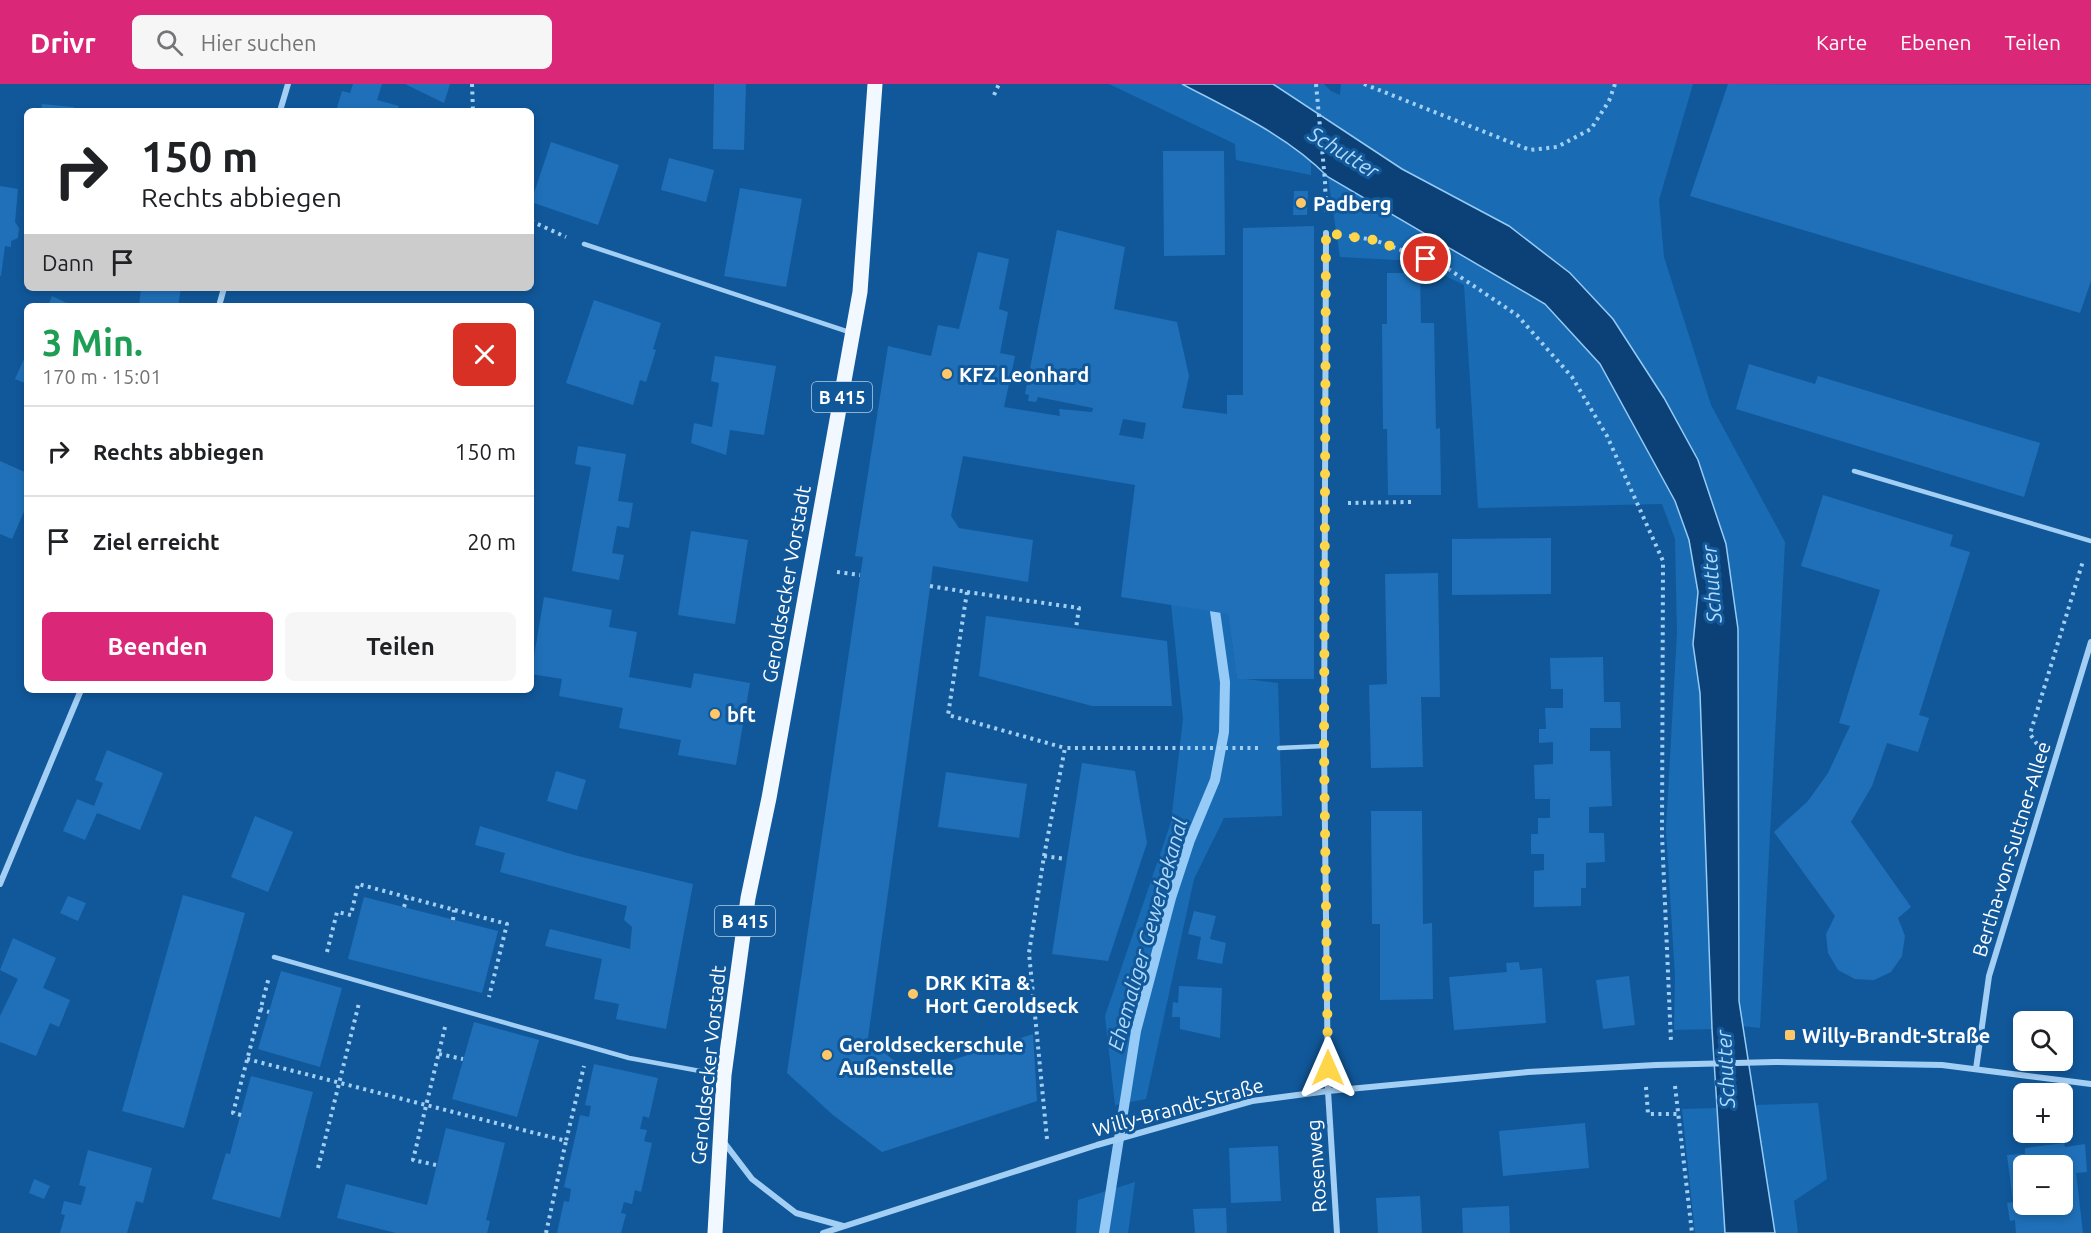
<!DOCTYPE html>
<html lang="de">
<meta charset="utf-8">
<style>
body{margin:0;font-family:Ubuntu,sans-serif;background:#f6f6f6;color:#202124;height:100vh;display:flex;flex-direction:column;font-size:22px;white-space:nowrap}
*{box-sizing:border-box;margin:0}
p{font-size:20px;color:#757577}
.icon{flex:none;width:33px;height:33px;fill:none;stroke:currentColor;stroke-width:2;stroke-linecap:round;stroke-linejoin:round}
.map{position:relative;flex:1;overflow:hidden}
.panel{position:absolute;left:24px;top:219px;width:510px;height:390px;display:flex;flex-direction:column;background:#fff;border-radius:9px;box-shadow:0 3px 9px #0003}
.panel>*{flex:none}
.hud{position:absolute;left:24px;top:24px;width:510px;height:183px;border-radius:9px;box-shadow:0 3px 9px #0003;background:#fff;color:#202124;overflow:hidden}
.controls{position:absolute;left:2013px;top:927px;display:grid;gap:12px}
.controls a{display:grid;place-items:center;width:60px;height:60px;border-radius:9px;background:#fff;box-shadow:0 3px 9px #0003;font-size:30px}
.pin{position:absolute;display:grid;place-items:center;width:51px;height:51px;color:#fff;margin:-26px;border:3px solid #fff;border-radius:50%;box-shadow:0 2px 6px #0007}
.me{position:absolute;width:66px;margin:-33px;rotate:0deg;stroke-linejoin:round;filter:drop-shadow(0 0 4px #0008)}
.turn{display:flex;align-items:center;gap:21px;height:126px;padding:0 18px;font-size:27px}
.turn .icon{width:78px;height:78px;stroke-width:2.5}
.turn b{display:block;font-size:42px;line-height:51px}
.then{display:flex;align-items:center;height:57px;padding:0 18px;background:#0003;gap:12px;font-size:22px}
.round{display:grid;place-items:center;flex:none;width:63px;height:63px;border-radius:9px;background:#f6f6f6}
.headline{display:flex;align-items:center;justify-content:space-between;height:102px;padding:0 18px}
h1{font-size:36px;font-weight:700;line-height:45px;color:#1e9e55}
.cta{display:flex;gap:12px;margin-top:auto;padding:12px 18px}
.cta a{flex:1;height:69px;border-radius:9px;background:#db2777;color:#fff;font-size:24px;font-weight:700;line-height:69px;text-align:center}
.cta a+a{background:#f6f6f6;color:#202124}
ul{padding:0;list-style:none}
li{display:flex;align-items:center;gap:18px;height:90px;padding:0 18px;border-top:2px solid #e0e0e0}
li div{flex:1}
li b{display:block;font-size:22px}
li em{font-style:normal}
header{display:flex;align-items:center;gap:36px;box-sizing:border-box;height:84px;padding:0 30px;background:#db2777;color:#fff}
header strong{font-size:28px}
nav{display:flex;gap:33px;margin-inline-start:auto;font-size:21px}
.search{width:420px;height:54px;background:#f6f6f6;display:flex;align-items:center;gap:15px;box-sizing:border-box;padding:0 21px;border-radius:9px;color:#757577;font-size:22px}
.map>svg:first-child{display:block}
</style>
<header>
<strong>Drivr</strong>
<div class="search"><svg class="icon" aria-label="search" viewBox="0 0 24 24"><circle cx="10" cy="10" r="6"/><path d="M15 15l6 6"/></svg>Hier suchen</div>
<nav><a>Karte</a><a>Ebenen</a><a>Teilen</a></nav>
</header>
<div class="map">
<svg width="2091" height="1149" viewBox="0 0 2091 1149">
<rect width="100%" height="100%" fill="#11589a"/>
<g fill="#196cb4">
<polygon points="1109,0 1182,0 1267,46 1311,76 1311,91 1236,76 1235,60"/>
<polygon points="1273,0 1324,0 1331,7 1340,11 1341,0 1693,0 1659,116 1664,173 1711,321 1785,458 1760,944 1742,942 1739,917 1738,545 1726,460 1698,376 1664,314 1509,142 1402,85"/>
<polygon points="1328,93 1545,220 1600,280 1675,417 1689,456 1698,508 1693,560 1700,609 1712,945 1674,946 1675,892 1666,745 1677,549 1675,455 1662,420 1478,424 1464,201 1416,177 1340,173"/>
<polygon points="1171,520 1228,530 1237,594 1278,599 1282,732 1224,734 1194,795 1146,1015 1115,1021 1105,932 1171,738 1183,635"/>
<polygon points="1818,1019 1827,1095 1794,1117 1798,1149 1775,1149 1755,1021"/>
<polygon points="1717,1024 1725,1149 1695,1149 1682,1025"/>
<polygon points="1135,1098 1128,1149 1076,1149 1078,1116"/>
</g>
<path fill="#0b4176" stroke="#96cbf7" stroke-width="1.5" d="M1182 0H1273L1402 85 1509 142 1570 189 1613 235 1664 314 1698 376 1726 460 1738 545 1739 917 1775 1149H1725L1712 945 1700 609 1693 560 1698 508 1689 456 1675 417 1600 280 1545 220 1328 93C1288 52 1233 27 1182 0Z"/>
<g fill="none" stroke-linecap="round" stroke-linejoin="round">
<polyline stroke="#96cbf7" stroke-width="10" points="1104,1149 1136,947 1171,814 1190,756 1215,696 1224,648 1225,598 1215,527"/>
</g>
<g fill="#1f70b9" fill-rule="evenodd">
<polygon points="353,0 382,0 377,16 399,22 397,27 336,27 342,7 350,9"/>
<polygon points="405,0 450,0 444,19"/>
<polygon points="714,0 746,0 744,66 713,65"/>
<polygon points="1728,0 2091,1 2091,197 2080,229 1690,112"/>
<polygon points="42,20 74,23 74,27 41,27"/>
<polygon points="551,58 619,81 598,141 531,118"/>
<polygon points="1163,67 1224,67 1225,171 1164,172"/>
<polygon points="669,74 714,86 706,118 661,106"/>
<polygon points="0,102 18,105 15,138 19,144 18,154 11,157 11,163 5,162 1,192 0,192"/>
<polygon points="740,104 802,115 786,203 724,192"/>
<polygon points="1294,107 1308,107 1307,131 1293,131"/>
<path d="M1314 142V595H1237L1228 530 1121 513 1135 401 963 372 951 432 959 444 1033 456 1028 498 933 482 868 954 909 990 1033 950 1037 1017 882 1068 833 1031 787 989 863 473 855 472 888 262 931 272 938 241 959 245 978 168 1009 175 999 225 1008 228 1000 269 1015 272 1004 323 1060 332 1059 325 1092 328 1093 324 1038 313 1036 318 1028 317 1029 311 1025 310 1057 146 1125 163 1114 225 1177 238 1189 292 1182 324 1227 330V311H1243V144ZM1123 335 1146 339 1143 355 1119 351Z"/>
<polygon points="1387,189 1420,189 1421,239 1434,239 1436,345 1440,344 1441,411 1388,411 1387,345 1383,345 1382,240 1387,240"/>
<polygon points="141,204 181,204 178,222 139,222"/>
<polygon points="52,212 73,222 48,222"/>
<polygon points="594,216 661,239 653,265 656,266 646,298 640,296 633,321 566,299"/>
<polygon points="27,268 27,300 15,295"/>
<polygon points="715,272 776,282 764,351 730,346 726,371 691,359 694,339 712,343 719,299 711,297"/>
<polygon points="1749,280 1815,300 1818,292 2040,359 2024,413 1736,325"/>
<polygon points="578,362 626,370 618,417 633,419 629,444 617,442 612,469 624,471 619,496 572,487 591,383 575,380"/>
<polygon points="0,377 27,389 27,421 12,455 0,450"/>
<polygon points="1823,411 1953,451 1950,462 1970,468 1919,631 1929,634 1918,668 1887,659 1872,702 1851,738 1911,823 1898,834 1905,852 1902,872 1891,888 1874,896 1855,895 1838,886 1828,869 1826,850 1835,832 1774,748 1808,717 1828,689 1850,642 1839,639 1880,506 1801,482"/>
<polygon points="691,447 748,456 735,540 678,531"/>
<polygon points="1551,454 1551,510 1452,511 1452,455"/>
<polygon points="1438,489 1440,613 1421,613 1423,683 1371,684 1369,601 1387,600 1385,490"/>
<polygon points="544,513 612,526 609,543 637,548 629,593 691,604 694,589 750,599 736,681 678,671 681,656 619,644 623,624 559,612 562,595 531,590"/>
<polygon points="986,532 1167,557 1172,622 1092,622 979,592"/>
<polygon points="1603,573 1604,618 1620,618 1621,644 1590,644 1590,667 1610,667 1612,722 1589,723 1589,749 1604,749 1605,778 1586,779 1586,804 1581,804 1581,822 1534,823 1534,787 1544,786 1544,770 1531,770 1531,750 1538,750 1538,734 1550,734 1550,715 1535,715 1534,681 1553,680 1553,658 1539,659 1539,645 1546,645 1545,624 1563,624 1563,605 1551,605 1550,574"/>
<polygon points="107,666 163,689 140,746 97,729 85,756 63,747 77,715 94,722 103,699 95,696"/>
<polygon points="1082,679 1135,687 1147,759 1108,877 1052,870"/>
<polygon points="556,687 586,696 577,726 547,717"/>
<polygon points="946,688 1027,700 1019,754 938,743"/>
<polygon points="1371,727 1422,727 1423,840 1432,839 1433,915 1380,916 1380,840 1372,840"/>
<polygon points="255,732 293,748 268,808 231,793"/>
<polygon points="480,742 574,771 693,800 666,945 616,935 619,920 594,915 602,875 545,862 550,845 630,865 632,843 624,836 627,822 500,788 505,769 475,761"/>
<polygon points="183,811 245,829 184,1044 122,1027"/>
<polygon points="68,812 86,819 78,837 60,829"/>
<polygon points="364,813 498,847 482,909 348,875"/>
<polygon points="1194,827 1216,832 1210,855 1226,859 1222,880 1197,875 1201,853 1188,850"/>
<polygon points="13,854 56,874 43,904 70,916 59,943 50,939 36,972 0,958 0,932 18,895 0,886"/>
<polygon points="1519,878 1520,886 1542,884 1546,939 1454,946 1449,893 1507,888 1506,879"/>
<polygon points="281,887 342,904 320,983 258,965"/>
<polygon points="1629,892 1635,941 1603,945 1596,896"/>
<polygon points="1179,902 1222,904 1220,954 1180,945 1180,933 1172,933 1173,918 1178,919"/>
<polygon points="474,938 539,956 517,1033 452,1015"/>
<polygon points="594,980 658,994 649,1034 643,1032 640,1045 647,1046 644,1057 652,1059 641,1108 635,1106 632,1120 624,1118 621,1129 626,1130 621,1149 557,1149 564,1117 569,1118 571,1105 564,1103 580,1031 589,1033 591,1022 585,1021"/>
<polygon points="251,992 313,1008 280,1134 212,1115 226,1069 230,1070"/>
<polygon points="1585,1039 1589,1084 1503,1092 1499,1047"/>
<polygon points="446,1044 505,1059 486,1136 490,1137 487,1149 396,1149 337,1134 346,1100 427,1121"/>
<path d="M2064 1059 2065 1063 2085 1060 2087 1088 2076 1089 2083 1149H2016L2015 1136 2010 1137 2007 1119 2013 1118 2007 1071 2025 1070V1064ZM2024 1082H2062V1120H2024Z"/>
<polygon points="1278,1062 1281,1117 1231,1119 1229,1064"/>
<polygon points="88,1066 152,1084 143,1119 136,1117 127,1149 60,1149 65,1131 61,1130 64,1117 81,1121 86,1103 79,1101"/>
<polygon points="34,1095 50,1102 44,1115 29,1109"/>
<polygon points="1420,1112 1422,1149 1378,1149 1376,1114"/>
<polygon points="1509,1122 1510,1149 1463,1149 1462,1124"/>
<polygon points="1226,1124 1227,1149 1195,1149 1193,1125"/>
</g>
<g fill="none" stroke-linecap="round" stroke-linejoin="round">
<g stroke="#a4cff4" stroke-width="4" stroke-dasharray="3 4.5" stroke-linecap="butt">
<polyline points="472,0 473,27"/>
<polyline points="1316,0 1325,97 1326,128"/>
<polyline points="1364,0 1530,66 1557,63 1591,45 1609,17 1615,0"/>
<polyline points="994,11 999,0"/>
<polyline points="531,137 566,153"/>
<polyline points="1349,152 1374,156 1444,182 1517,231 1572,293 1607,352 1663,477 1662,751 1671,958"/>
<polyline points="1348,419 1411,418"/>
<polyline points="837,488 860,491"/>
<polyline points="930,502 967,508 948,631 1065,664"/>
<polyline points="967,508 1079,524 1076,544"/>
<polyline points="2037,660 2030,650 2083,477"/>
<polyline points="1044,772 1066,775"/>
<polyline points="404,823 407,814"/>
<polyline points="453,836 454,826"/>
<polyline points="327,868 337,828 351,831 358,800 507,840 489,913"/>
<polyline points="260,925 269,928"/>
<polyline points="439,970 463,975"/>
<polyline points="247,975 566,1057 584,982"/>
<polyline points="1675,1002 1692,1149"/>
<polyline points="1646,1003 1648,1030 1677,1030"/>
<polyline points="241,1031 233,1029 269,893"/>
<polyline points="1047,1055 1029,869 1044,772 1065,664 1260,664"/>
<polyline points="436,1081 413,1076 445,943"/>
<polyline points="318,1084 359,919"/>
<polyline points="546,1149 566,1057"/>
</g>
<g stroke="#a4cff4" stroke-width="4.5">
<polyline points="584,160 849,248"/>
<polyline points="1854,387 2091,457"/>
<polyline points="1279,664 1324,662"/>
<polyline points="274,873 629,974 722,991"/>
</g>
<g stroke="#a4cff4" stroke-width="6">
<polyline points="280,27 288,0"/>
<polyline points="1326,149 1324,662 1328,1007 1337,1149"/>
<polyline points="219,222 224,204"/>
<polyline points="0,800 81,606"/>
<polyline points="1775,978 1942,981 2091,1000"/>
<polyline points="1976,985 1989,892 2091,558"/>
<polyline points="723,1057 752,1095 796,1129 843,1142"/>
<polyline points="823,1149 1097,1061 1252,1017 1328,1007 1528,988 1656,981"/>
</g>
<polyline stroke="#f1f8ff" stroke-width="15" points="715,1149 724,991 748,814 769,714 860,208 875,0"/>
<polyline stroke="#a4cff4" stroke-width="6" points="1656,981 1775,978"/>
</g>
<g fill="none" stroke-linecap="round" stroke-linejoin="round">
<polyline stroke="#ffd54a" stroke-width="10" stroke-dasharray="0 18" points="1328,984 1324,662 1326,149 1374,156 1426,175"/>
</g>
<g fill="#ffc767" stroke="#11589a" stroke-width="2">
<circle cx="1301" cy="119" r="6"/>
<circle cx="947" cy="290" r="6"/>
<circle cx="715" cy="630" r="6"/>
<circle cx="913" cy="910" r="6"/>
<rect x="1784" y="945" width="12" height="12" rx="3"/>
<circle cx="827" cy="971" r="6"/>
</g>
<g text-anchor="middle" dominant-baseline="central" stroke-width="6" stroke-linejoin="round" paint-order="stroke">
<g fill="#11589a" stroke="#b8cde1" stroke-width="1.5">
<rect x="812" y="298" width="60" height="30" rx="4.5"/>
<rect x="715" y="822" width="60" height="30" rx="4.5"/>
</g>
<g font-size="18" font-weight="bold" fill="#fff">
<text x="842" y="313">B 415</text>
<text x="745" y="837">B 415</text>
</g>
<g font-size="20" font-weight="bold" fill="#fff" stroke="#11589a" text-anchor="start">
<text x="1313" y="119">Padberg</text>
<text x="959" y="290">KFZ Leonhard</text>
<text x="727" y="630">bft</text>
<text x="925" y="898">DRK KiTa &amp;<tspan x="925" dy="23">Hort Geroldseck</tspan></text>
<text x="1802" y="951">Willy-Brandt-Straße</text>
<text x="839" y="960">Geroldseckerschule<tspan x="839" dy="23">Außenstelle</tspan></text>
</g>
<g font-size="20" fill="#fff" stroke="#11589a">
<text transform="translate(786 500) rotate(-80)">Geroldsecker Vorstadt</text>
<text transform="translate(2011 765) rotate(-73)">Bertha-von-Suttner-Allee</text>
<text transform="translate(708 981) rotate(-84)">Geroldsecker Vorstadt</text>
<text transform="translate(1178 1023) rotate(-15)">Willy-Brandt-Straße</text>
<text transform="translate(1316 1082) rotate(-94)">Rosenweg</text>
</g>
<g font-size="21" font-style="italic" fill="#b1d9fa" stroke="#11589a">
<text transform="translate(1344 68) rotate(32)">Schutter</text>
<text transform="translate(1711 500) rotate(-94)">Schutter</text>
<text transform="translate(1147 850) rotate(-74)">Ehemaliger Gewerbekanal</text>
<text transform="translate(1725 985) rotate(-93)">Schutter</text>
</g>
</g>
</svg>
<div class="controls">
<a><svg class="icon" aria-label="search" viewBox="0 0 24 24"><circle cx="10" cy="10" r="6"/><path d="M15 15l6 6"/></svg></a>
<a>+</a>
<a>−</a>
</div>
<div class="pin" style="left:1426px;top:175px;background:#d93025"><svg class="icon" aria-label="arrive" viewBox="0 0 24 24"><path d="M6 21V4h12l-3 4 3 4H6"/></svg></div>
<svg class="me" style="left:1328px;top:984px" viewBox="-20 -20 40 40"><path d="M0-17L14 15 0 8-14 15z" fill="#ffd54a" stroke="#fff" stroke-width="4"/></svg>
<div class="hud">
<div class="turn"><svg class="icon" aria-label="right" viewBox="0 0 24 24"><path d="M7 20v-9h11M14 6l5 5-5 5"/></svg><div><b>150 m</b>Rechts abbiegen</div></div>
<div class="then">Dann<svg class="icon" aria-label="arrive" viewBox="0 0 24 24"><path d="M6 21V4h12l-3 4 3 4H6"/></svg></div>
</div>
<section class="panel">
<div class="headline"><div><h1>3 Min.</h1><p>170 m · 15:01</p></div><a class="round" style="background:#d93025;color:#fff"><svg class="icon" aria-label="close" viewBox="0 0 24 24"><path d="M6 6l12 12M18 6L6 18"/></svg></a></div>
<ul>
<li><svg class="icon" aria-label="right" viewBox="0 0 24 24"><path d="M7 20v-9h11M14 6l5 5-5 5"/></svg><div><b>Rechts abbiegen</b></div><em>150 m</em></li>
<li><svg class="icon" aria-label="arrive" viewBox="0 0 24 24"><path d="M6 21V4h12l-3 4 3 4H6"/></svg><div><b>Ziel erreicht</b></div><em>20 m</em></li>
</ul>
<div class="cta"><a>Beenden</a><a>Teilen</a></div>
</section>
</div>
